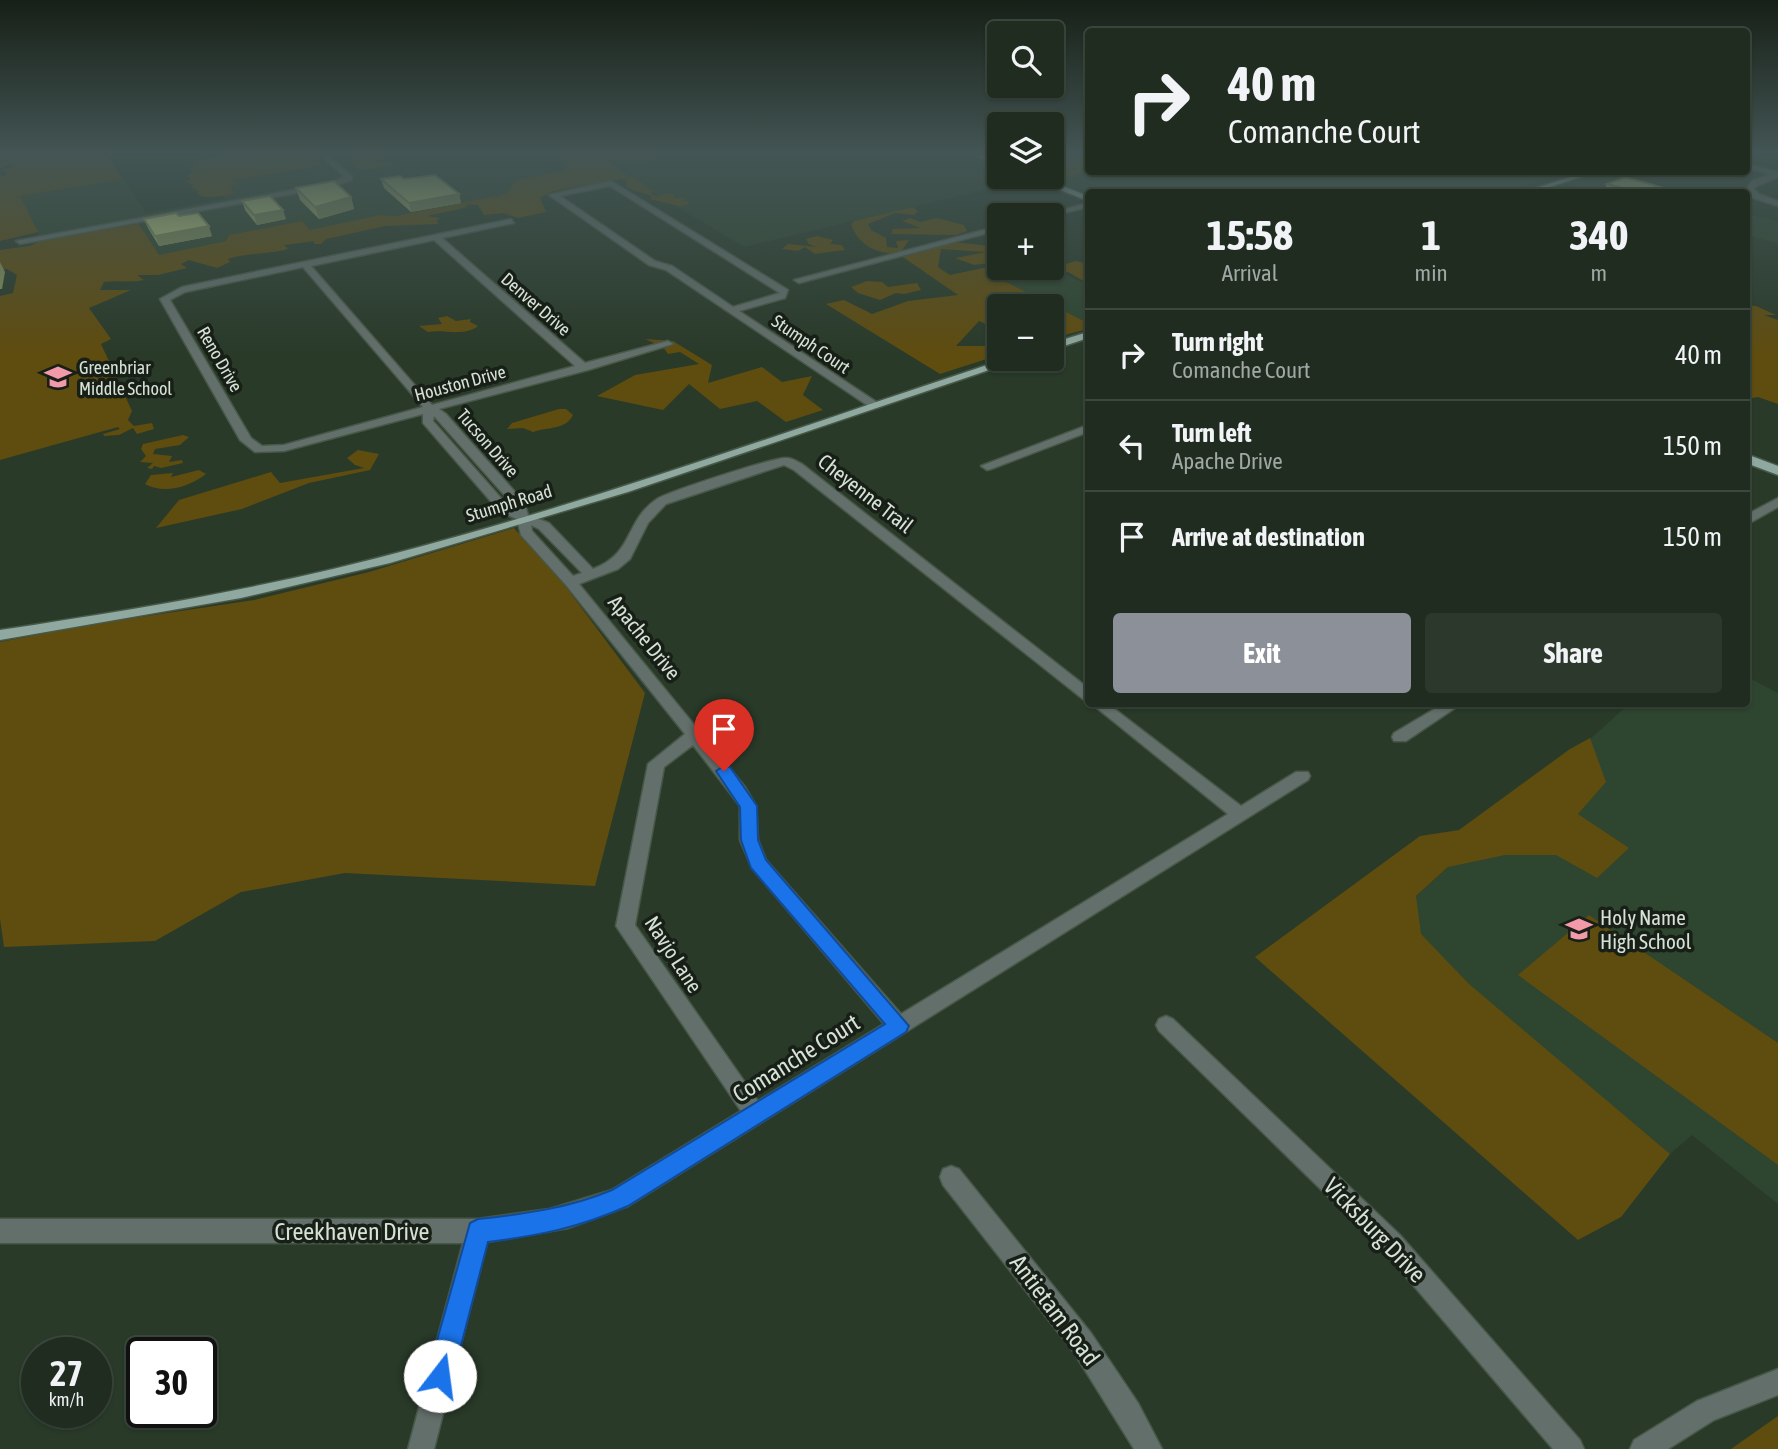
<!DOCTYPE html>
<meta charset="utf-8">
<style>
body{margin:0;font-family:"Asap Condensed",sans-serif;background:#2c382c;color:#f1f3f6;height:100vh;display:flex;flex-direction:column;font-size:26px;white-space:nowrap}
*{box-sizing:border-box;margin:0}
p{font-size:23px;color:#a1a7a4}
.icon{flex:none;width:38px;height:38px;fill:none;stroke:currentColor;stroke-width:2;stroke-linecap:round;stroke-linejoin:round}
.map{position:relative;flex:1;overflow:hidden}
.drawer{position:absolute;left:1085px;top:189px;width:665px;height:518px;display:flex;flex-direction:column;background:#1f2c1f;border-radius:7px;box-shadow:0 2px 5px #0004,0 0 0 2px #3c483d}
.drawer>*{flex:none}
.top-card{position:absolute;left:1085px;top:28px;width:665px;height:147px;border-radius:7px;box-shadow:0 2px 5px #0004,0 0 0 2px #3c483d;background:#1f2c1f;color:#f1f3f6;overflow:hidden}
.tools{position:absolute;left:987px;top:21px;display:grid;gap:14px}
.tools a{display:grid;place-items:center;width:77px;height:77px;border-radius:7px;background:#1f2c1f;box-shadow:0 2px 5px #0004,0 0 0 2px #3c483d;font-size:35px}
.speed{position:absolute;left:21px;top:1337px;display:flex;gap:14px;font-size:35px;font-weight:700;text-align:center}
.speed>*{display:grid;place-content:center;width:91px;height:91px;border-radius:50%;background:#1f2c1f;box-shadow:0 2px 5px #0004,0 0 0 2px #3c483d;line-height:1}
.speed small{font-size:18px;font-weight:400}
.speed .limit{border:4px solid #111;border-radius:10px;background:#fff;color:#111}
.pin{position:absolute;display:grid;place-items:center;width:60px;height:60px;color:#fff;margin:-72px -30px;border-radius:50% 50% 50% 0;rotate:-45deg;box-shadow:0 0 7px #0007}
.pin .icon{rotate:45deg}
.me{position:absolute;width:77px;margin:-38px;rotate:15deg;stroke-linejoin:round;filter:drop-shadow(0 0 5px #0008)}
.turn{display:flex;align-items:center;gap:24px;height:147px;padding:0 28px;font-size:32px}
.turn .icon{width:91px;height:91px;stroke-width:2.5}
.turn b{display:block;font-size:49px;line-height:60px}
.eta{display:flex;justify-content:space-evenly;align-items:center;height:119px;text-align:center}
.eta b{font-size:42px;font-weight:700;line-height:49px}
.cta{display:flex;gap:14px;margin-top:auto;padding:14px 28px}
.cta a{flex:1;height:80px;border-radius:7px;background:#8c9099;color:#fff;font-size:28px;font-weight:700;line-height:80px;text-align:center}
.cta a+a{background:#2c382c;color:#f1f3f6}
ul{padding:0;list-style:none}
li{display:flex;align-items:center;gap:21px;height:91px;padding:0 28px;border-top:2px solid #3c483d}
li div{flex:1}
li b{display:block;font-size:26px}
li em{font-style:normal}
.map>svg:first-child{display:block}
</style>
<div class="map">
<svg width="1778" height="1449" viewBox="0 0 1778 1449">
<rect width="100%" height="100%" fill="#293a29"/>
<g fill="#2e452f">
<polygon points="314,152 547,152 565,163 566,170 516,180 506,194 396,216 380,215 310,230 301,221 229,235 226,241 159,255 136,219 40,237 20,196 123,179 146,213 225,199 211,182 324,162"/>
<polygon points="614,152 957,152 999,169 999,177 1018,177 1025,180 744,247 592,156"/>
<polygon points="1052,152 1088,152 1088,172 1568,172 1503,192 1088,193 1046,177 1052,177"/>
<polygon points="1598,174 1668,192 1595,192 1565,184"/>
<polygon points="1746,214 1778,222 1778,244 1747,235"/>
<polygon points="1051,268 1088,285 1088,323 1005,282"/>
<polygon points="1747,677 1778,693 1778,1204 1692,1135 1670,1154 1621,1217 1342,963 1629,704 1746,704"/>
</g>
<g fill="#5f4c0f">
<polygon points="0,152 105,152 123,179 20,196 38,232 0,241 0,175 4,177 7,173 0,170 15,167 10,164 0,169"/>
<path d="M247 152H312L311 156 322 159 320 164 313 167 232 180 239 183 230 186 234 193C223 196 207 200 197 194L199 191 191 188 193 185 186 181 191 179 187 175 193 172 190 169 194 161Z"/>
<polygon points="383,152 401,153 376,162 391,162 395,165 369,170 355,168 351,160"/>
<path d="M547 152H675L647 162 609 160C624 179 635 173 648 189L655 190 651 193 655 196 673 193 674 198H684L682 201H689L687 205 678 206 650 199 652 196 627 188 626 180 621 179 553 191 540 198 546 212 518 218 503 213 484 215 478 205 465 204 468 205 464 208 427 216 441 218 437 220 438 224 385 226 326 239 321 244H314V241L284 245 288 249C267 255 249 252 228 259L230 262 217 268 189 260 181 264 187 268 158 275H137L144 280C130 283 118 280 104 282L100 290H131L89 308 111 339 101 344 132 411 128 420 134 426 152 423 154 429 137 434 133 428 119 435 104 436 103 434 120 429 118 427 0 460V296L13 293 17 275 7 269 0 270V250L29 246 46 239 139 224 159 255 226 241 229 235 302 221 310 230 380 215 396 216 506 194 516 180 566 170 565 163Z"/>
<polygon points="1052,152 1088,152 1089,172 1054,180 1046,177 1052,177"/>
<path d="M913 207 918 211 914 215 895 213 868 224 871 230 886 238 887 247 898 248 896 241 909 240 900 253C877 255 860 246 851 225L854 221Z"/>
<polygon points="910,218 920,222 937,218 964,225 967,231 956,235 891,234 893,229 921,228 902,221"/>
<polygon points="817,236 833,240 830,244 842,245 845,250 815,254 805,247 798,251 782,249 788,244 817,247 809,244 806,239"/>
<polygon points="953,242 999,247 999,254 992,256 997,262 974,265 955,258 986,252 941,249 938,267 950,275 988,267 1004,271 1003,268 1052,268 1076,261 1088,264 1087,283 1068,272 1026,275 1006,282 1088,323 1088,329 1052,338 1052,306 999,306 999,330 979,321 956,346 987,346 999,352 999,355 940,374 826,304 844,300 872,314 908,301 958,295 900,255"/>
<polygon points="867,281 882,282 888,287 917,283 921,290 904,294 896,293 880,300 858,293 851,287"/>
<polygon points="1747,305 1756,306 1776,315 1764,315 1778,320 1778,404 1758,397 1747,399"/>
<path d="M447 316 456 321 471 319 470 322 478 326C464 337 445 329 428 332L419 326 442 324 438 318Z"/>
<polygon points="645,339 673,341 712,365 708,383 762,367 782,382 812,376 803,395 823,410 786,422 757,401 720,409 689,384 663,410 597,396 635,375 699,364 680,352 668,354 663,347"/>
<path d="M559 409H566L573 415C566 430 547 427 533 432L523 428 507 429 512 423Z"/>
<polygon points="183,435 189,437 180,445 155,449 153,454 172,456 169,462 182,460 183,463 161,468 154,466 152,469 147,468 153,463 140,462 146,456 141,449 143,444"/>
<polygon points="358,450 379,454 370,470 309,483 242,509 156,528 179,500 271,472 280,483 364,468 355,465 347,458"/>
<path d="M199 470 206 474C188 488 163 494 145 484L151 475 173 473 171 477Z"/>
<polygon points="514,528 563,583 645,693 595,886 345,873 241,892 155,941 4,947 0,919 0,642 87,625 254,600 369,572"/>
<polygon points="1590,738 1606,782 1578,814 1629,848 1597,878 1556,855 1505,855 1448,867 1416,896 1421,934 1469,984 1670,1154 1621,1217 1578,1240 1255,957 1420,836 1459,830 1570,749"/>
<polygon points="1589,915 1778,1043 1778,1165 1518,975"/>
<polygon points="1778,1416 1778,1449 1731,1449"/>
</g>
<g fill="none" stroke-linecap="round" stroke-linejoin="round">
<g stroke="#485848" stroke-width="3">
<g id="minor">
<polygon points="317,152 324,152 352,176 352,180 331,187 20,244 16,241 329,183 344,177"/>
<polygon points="1746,164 1778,172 1778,177 1753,188 1759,194 1778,201 1778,206 1753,198 1746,190 1752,181 1770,174 1746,168"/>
<path d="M611 181 788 290 785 298 739 311 878 403V407H870L666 270 649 265 549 195ZM610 186 780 293 733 307 672 266 655 261 560 196Z"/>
<polygon points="1088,203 1088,207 1052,216 1044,215"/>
<path d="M511 219 514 223 442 238 585 363 668 341 673 344 588 370 439 409 446 414 524 502 528 515 549 523 593 569C635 553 624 521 657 499 668 492 777 456 787 458 792 458 798 462 802 464L1088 688V700L1083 699 794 470 784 465 666 504 648 523 630 559 618 569 579 584 745 787 756 806 758 840 766 860 901 1014 1228 814 1092 704H1108L1241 806 1296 772H1308L1310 776 1308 780 628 1206 568 1228 487 1242 434 1449H408L463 1243H0V1219H478L550 1209 612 1190 741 1111 616 926 648 764 685 734 566 585 521 535 517 519 500 512 423 423V414L284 451 255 452 240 440 160 299 182 287ZM434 240 575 366 432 405 311 266ZM303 267 423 407 284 445 262 446 251 438 170 300 185 292ZM434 416 514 506 515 509 508 506 433 421ZM531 525 539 529 582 573 573 576 532 531ZM693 745 740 806V840L752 868 884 1024 758 1101 635 925 664 767Z"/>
<polygon points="999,226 999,230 799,283 794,280"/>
<polygon points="1088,425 1088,432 991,469 987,470 981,466"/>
<polygon points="1778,498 1778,507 1746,525 1746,515"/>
<polygon points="1443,704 1461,704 1406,741 1394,741 1392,737 1394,733"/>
<polygon points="1166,1016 1173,1019 1400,1235 1580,1440 1584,1449 1553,1449 1384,1251 1159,1031 1156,1025 1159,1019"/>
<polygon points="951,1166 959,1169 1091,1333 1138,1403 1162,1449 1134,1449 1073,1351 943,1185 940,1177 943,1169"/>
<polygon points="1778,1369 1778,1395 1714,1420 1668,1449 1630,1449 1634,1440 1697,1401"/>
</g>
</g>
<g stroke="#485848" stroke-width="3">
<g id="major">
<polygon points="965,152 976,152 999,161 999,166"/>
<polygon points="1586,172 1597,172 1534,192 1523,192"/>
<polygon points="1028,177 1039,177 1088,196 1088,201"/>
<polygon points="1088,332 1088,338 1052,350 1052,343"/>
<path d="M1005 359H1022L628 492 390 563 241 598 0 640V630C112 613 223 595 333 569 561 514 783 432 1005 359Z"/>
<polygon points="1746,454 1778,466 1778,475 1746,463"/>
</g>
</g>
<use href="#minor" fill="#636f6b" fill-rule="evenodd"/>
<use href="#major" fill="#8fa9a0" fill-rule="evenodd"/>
</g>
<g fill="#a3af6e">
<polygon points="381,179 404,179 459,194 461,203 411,212 384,188"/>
<polygon points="1607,184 1664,188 1662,192 1603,192"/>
<polygon points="296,188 351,197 354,209 319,219 300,200"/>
<polygon points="242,201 286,219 257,225 245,210"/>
<polygon points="179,216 212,236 159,246 148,228 144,219"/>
</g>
<g fill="#848f5a">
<polygon points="127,152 142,152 128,154"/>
<polygon points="1664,188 1662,192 1651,192"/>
<polygon points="459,194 461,203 411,212 409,203"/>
<polygon points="351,197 354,209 319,219 315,207"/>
<polygon points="283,210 286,219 257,225 254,215"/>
<polygon points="209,226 212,236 159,246 155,236"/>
<polygon points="0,262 5,272 2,289 0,289"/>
</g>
<g fill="#bdcc80" stroke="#848f5a" stroke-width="2">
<polygon points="435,175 459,194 409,203 381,179 400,176 404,179"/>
<polygon points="1625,177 1664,188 1651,192 1639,192 1607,184"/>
<polygon points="334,181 351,197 315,207 296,188"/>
<polygon points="270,196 283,210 254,215 242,201"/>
<polygon points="176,213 179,216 198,213 209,226 155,236 144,219"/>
</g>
<linearGradient id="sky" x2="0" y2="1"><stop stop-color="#172017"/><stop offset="0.43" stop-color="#435554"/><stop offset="1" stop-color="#435554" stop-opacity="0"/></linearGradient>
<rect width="1778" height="355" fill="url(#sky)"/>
<path fill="#1a73e8" stroke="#114b97" stroke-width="2" d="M724 766 730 767 757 806 758 840 766 860 909 1026 906 1032 628 1206C578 1228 541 1235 488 1242L453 1376 449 1386 440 1389 431 1386 427 1376 470 1223 478 1219C525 1214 569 1208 612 1190L885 1024 751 868 741 840 740 807 716 771Z"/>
<defs>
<g id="school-bare" transform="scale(2.1)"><path d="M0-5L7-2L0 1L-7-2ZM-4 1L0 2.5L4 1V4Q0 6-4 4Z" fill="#f39aaa" stroke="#171f17" stroke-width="2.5" paint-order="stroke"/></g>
</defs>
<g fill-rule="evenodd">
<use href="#school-bare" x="58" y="377"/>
<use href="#school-bare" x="1579" y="929"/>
</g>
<g text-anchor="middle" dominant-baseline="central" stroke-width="7" stroke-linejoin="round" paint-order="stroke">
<g font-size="18" fill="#d7e2d7" stroke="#171f17">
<text transform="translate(536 304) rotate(41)">Denver Drive</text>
<text transform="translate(811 344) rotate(34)">Stumph Court</text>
<text transform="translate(220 359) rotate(60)">Reno Drive</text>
<text transform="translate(460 383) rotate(-15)">Houston Drive</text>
<text transform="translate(488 443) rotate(49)">Tucson Drive</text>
<text transform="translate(509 503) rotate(-17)">Stumph Road</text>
</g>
<g font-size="18" fill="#d7e2d7" stroke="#171f17" text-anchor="start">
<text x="79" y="367">Greenbriar<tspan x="79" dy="21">Middle School</tspan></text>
</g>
<g font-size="21" fill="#d7e2d7" stroke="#171f17">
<text transform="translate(866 493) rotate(38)">Cheyenne Trail</text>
<text transform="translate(645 637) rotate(51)">Apache Drive</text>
<text transform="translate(674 954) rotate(57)">Navjo Lane</text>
</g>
<g font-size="21" fill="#d7e2d7" stroke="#171f17" text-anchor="start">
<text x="1600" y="917">Holy Name<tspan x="1600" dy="24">High School</tspan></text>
</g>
<g font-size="24" fill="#d7e2d7" stroke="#171f17">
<text transform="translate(796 1058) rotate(-32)">Comanche Court</text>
<text transform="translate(1375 1230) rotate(46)">Vicksburg Drive</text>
<text x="352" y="1231">Creekhaven Drive</text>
<text transform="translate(1055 1310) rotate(53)">Antietam Road</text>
</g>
</g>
</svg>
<div class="tools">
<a><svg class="icon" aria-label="search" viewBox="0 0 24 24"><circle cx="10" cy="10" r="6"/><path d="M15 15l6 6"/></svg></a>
<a><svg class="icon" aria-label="layers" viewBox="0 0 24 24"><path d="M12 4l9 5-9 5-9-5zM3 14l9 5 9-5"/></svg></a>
<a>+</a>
<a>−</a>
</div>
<div class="speed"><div>27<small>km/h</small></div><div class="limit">30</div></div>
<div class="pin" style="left:724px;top:771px;background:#d93025"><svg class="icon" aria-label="arrive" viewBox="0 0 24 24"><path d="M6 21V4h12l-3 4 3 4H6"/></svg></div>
<svg class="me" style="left:440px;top:1376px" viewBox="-20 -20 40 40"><circle r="19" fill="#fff"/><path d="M0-13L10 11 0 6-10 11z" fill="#1a73e8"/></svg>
<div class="top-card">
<div class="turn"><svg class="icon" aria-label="right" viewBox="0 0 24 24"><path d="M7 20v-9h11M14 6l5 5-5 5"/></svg><div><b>40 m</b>Comanche Court</div></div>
</div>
<section class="drawer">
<div class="eta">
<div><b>15:58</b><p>Arrival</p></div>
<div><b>1</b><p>min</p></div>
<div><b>340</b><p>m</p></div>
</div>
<ul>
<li><svg class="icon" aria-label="right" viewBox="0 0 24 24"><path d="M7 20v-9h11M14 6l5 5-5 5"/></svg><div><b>Turn right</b><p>Comanche Court</p></div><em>40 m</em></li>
<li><svg class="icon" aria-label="left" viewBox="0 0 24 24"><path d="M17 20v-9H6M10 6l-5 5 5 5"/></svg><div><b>Turn left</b><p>Apache Drive</p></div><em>150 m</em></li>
<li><svg class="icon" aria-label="arrive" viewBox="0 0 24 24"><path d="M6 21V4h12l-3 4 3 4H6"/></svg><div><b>Arrive at destination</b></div><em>150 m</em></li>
</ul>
<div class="cta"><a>Exit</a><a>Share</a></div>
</section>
</div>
